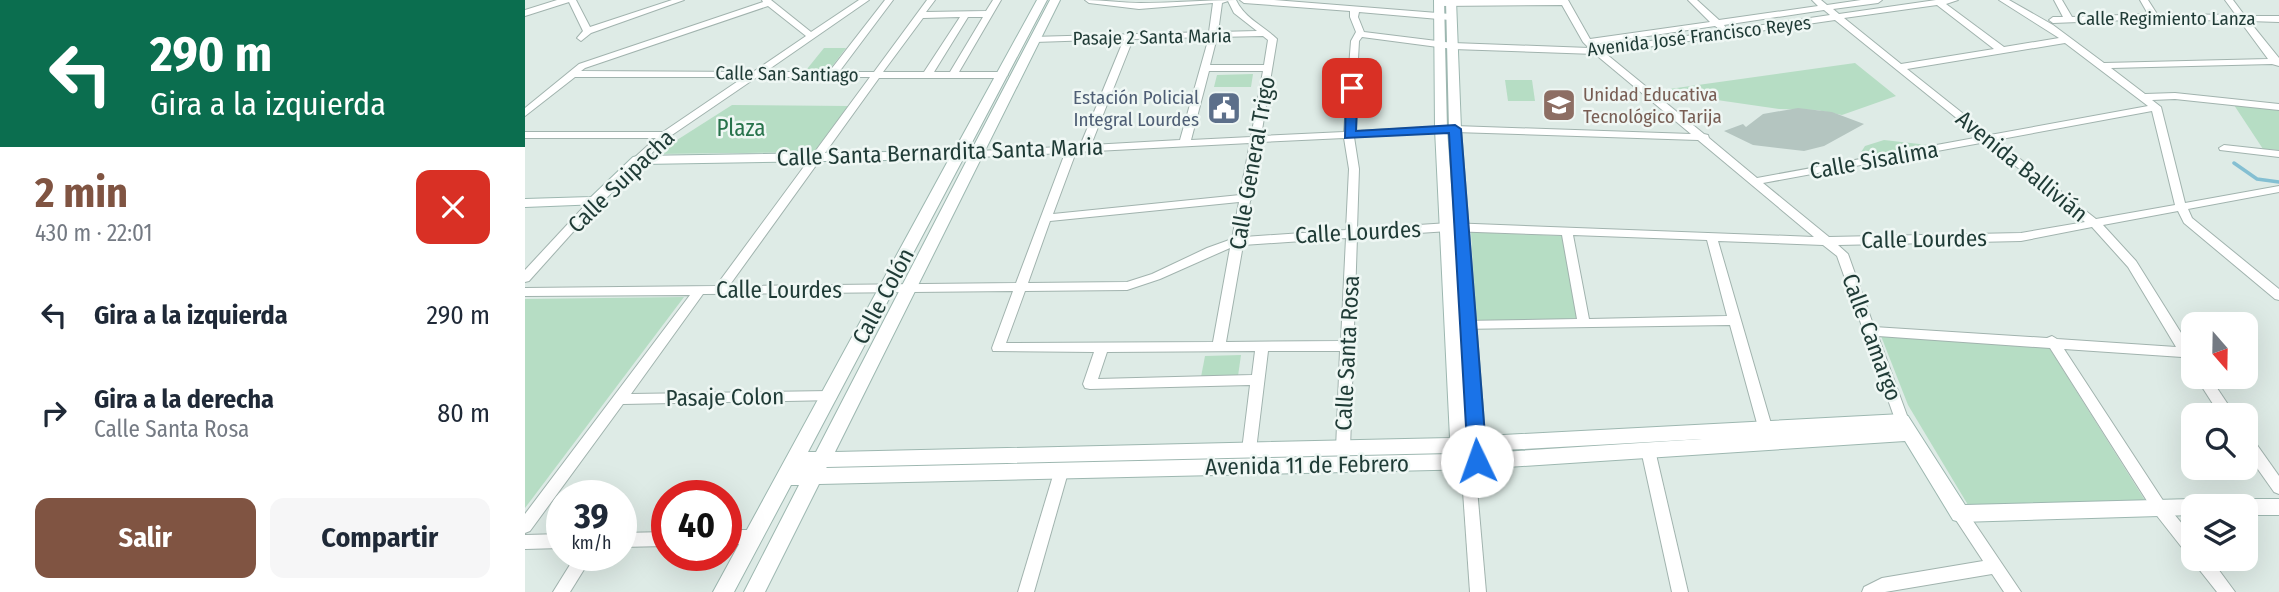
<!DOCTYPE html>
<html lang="es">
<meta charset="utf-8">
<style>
body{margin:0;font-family:"Fira Sans Condensed",sans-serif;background:#f6f6f7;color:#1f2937;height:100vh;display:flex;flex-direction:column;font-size:26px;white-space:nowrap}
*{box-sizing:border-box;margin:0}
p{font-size:23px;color:#747a83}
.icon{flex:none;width:38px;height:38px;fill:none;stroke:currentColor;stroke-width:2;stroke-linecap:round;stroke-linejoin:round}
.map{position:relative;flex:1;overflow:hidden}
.side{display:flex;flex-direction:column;background:#fff;width:525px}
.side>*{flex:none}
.banner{background:#0b6e4f;color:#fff;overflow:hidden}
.needle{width:46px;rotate:160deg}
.fabs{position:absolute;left:1656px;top:312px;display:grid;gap:14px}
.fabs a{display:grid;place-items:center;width:77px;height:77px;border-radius:14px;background:#fff;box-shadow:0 7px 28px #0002;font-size:35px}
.speed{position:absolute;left:21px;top:480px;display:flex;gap:14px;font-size:35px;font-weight:700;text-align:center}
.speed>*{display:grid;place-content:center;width:91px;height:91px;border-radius:50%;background:#fff;box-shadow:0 7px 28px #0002;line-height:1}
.speed small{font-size:18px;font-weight:400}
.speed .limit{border:10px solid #d22;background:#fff;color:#111}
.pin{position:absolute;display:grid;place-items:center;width:60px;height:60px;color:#fff;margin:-30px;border-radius:14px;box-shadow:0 4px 10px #0006}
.me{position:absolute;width:77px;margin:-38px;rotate:357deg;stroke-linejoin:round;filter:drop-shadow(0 0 5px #0008)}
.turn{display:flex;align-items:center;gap:24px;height:147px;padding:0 35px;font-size:32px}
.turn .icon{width:91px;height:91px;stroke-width:2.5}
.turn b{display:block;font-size:49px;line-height:60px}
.round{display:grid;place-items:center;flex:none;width:74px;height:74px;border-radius:14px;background:#f6f6f7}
.head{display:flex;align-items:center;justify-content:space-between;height:119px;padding:0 35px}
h1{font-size:42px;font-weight:700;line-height:52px;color:#805442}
.cta{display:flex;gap:14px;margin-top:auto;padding:14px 35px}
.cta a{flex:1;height:80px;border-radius:14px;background:#805442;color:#fff;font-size:28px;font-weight:700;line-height:80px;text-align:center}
.cta a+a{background:#f6f6f7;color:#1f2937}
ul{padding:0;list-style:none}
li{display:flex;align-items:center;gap:21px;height:98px;padding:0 35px}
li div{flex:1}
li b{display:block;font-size:26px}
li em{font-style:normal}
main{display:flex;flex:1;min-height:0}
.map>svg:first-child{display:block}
</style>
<main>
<section class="side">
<div class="banner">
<div class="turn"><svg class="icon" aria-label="left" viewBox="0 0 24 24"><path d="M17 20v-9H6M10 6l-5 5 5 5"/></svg><div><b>290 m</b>Gira a la izquierda</div></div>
</div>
<div class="head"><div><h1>2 min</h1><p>430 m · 22:01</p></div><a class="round" style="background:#d93025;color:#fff"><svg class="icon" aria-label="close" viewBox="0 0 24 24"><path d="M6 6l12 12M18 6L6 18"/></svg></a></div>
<ul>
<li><svg class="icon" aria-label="left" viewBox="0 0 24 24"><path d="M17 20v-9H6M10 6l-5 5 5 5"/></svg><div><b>Gira a la izquierda</b></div><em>290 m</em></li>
<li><svg class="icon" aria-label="right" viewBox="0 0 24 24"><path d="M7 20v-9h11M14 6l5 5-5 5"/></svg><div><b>Gira a la derecha</b><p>Calle Santa Rosa</p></div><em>80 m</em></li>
</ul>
<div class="cta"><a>Salir</a><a>Compartir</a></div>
</section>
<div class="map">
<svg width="1754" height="592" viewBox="0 0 1754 592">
<rect width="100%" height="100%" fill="#deebe6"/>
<g fill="#b6ddc4">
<polygon points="299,48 321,48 305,69 282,69"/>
<polygon points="1330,63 1371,96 1317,115 1292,110 1254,109 1192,100 1189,103 1137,95 1130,91"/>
<polygon points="728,74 726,87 689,87 692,75"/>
<polygon points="980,80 1007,80 1010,101 983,101"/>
<polygon points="207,105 323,106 289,152 130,154"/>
<polygon points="1709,105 1754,110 1754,150 1738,149"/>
<polygon points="1359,140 1403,145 1333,157 1340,146"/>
<polygon points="946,232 1037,236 1052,320 951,324"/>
<polygon points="159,297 0,508 0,299"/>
<polygon points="1356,336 1523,346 1621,502 1443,505 1383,405"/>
<polygon points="716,355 713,376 676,377 680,356"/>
</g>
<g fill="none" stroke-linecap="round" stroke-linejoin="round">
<polyline stroke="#84bfd2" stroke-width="3.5" points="1709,163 1732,179 1754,182"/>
</g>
<polygon fill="#b4c5c0" points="1273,108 1307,112 1339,124 1299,146 1279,151 1228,145 1199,131 1218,124 1221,127 1238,114"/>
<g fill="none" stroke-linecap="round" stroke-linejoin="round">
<g stroke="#a1b3ae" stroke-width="2">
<g id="street">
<polygon points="32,0 51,0 65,27 147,0 159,0 66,33 56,41 52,38 58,31 44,2 0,16 0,10"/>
<path d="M237 0H246L286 32 334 0H344L240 72H304L360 0H368L314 72H349L402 0H410L401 12 461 11 468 0H476L434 72H478L483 75 478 78H354L204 286 491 283 540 153 453 157 448 154 453 151 555 146 599 39 510 42 507 41V37L684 32 688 3 614 9 564 3 560 0C579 0 597 3 616 3 648 3 679 0 711 0 719 18 740 27 752 39L736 136 819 132 826 41 831 32 825 17V11L719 3 715 0H749L925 14 929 17 925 20 834 12 833 17 839 32 928 43 1064 48 1058 42 1037 5 914 6 910 3 914 0H1043L1065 39 1185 22 1163 0H1172L1194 20 1293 6 1287 0H1296L1302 5 1336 0H1357L1353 3 1308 9 1314 14 1411 0H1433L1421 4 1479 47 1534 38 1474 0H1484L1528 25 1579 63 1743 59 1715 21 1629 19 1528 23 1524 20 1528 17H1538L1529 0H1537L1547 17 1623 14 1615 0H1623L1632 14 1711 15 1700 0H1708L1720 16H1754V22L1724 21 1754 58V66L1747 64 1586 68 1620 94 1650 93 1754 104V110L1650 99 1627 100 1636 107 1660 203 1754 186V192L1663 209 1667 218 1754 289V300L1750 299 1659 223 1653 211 1578 225 1611 261 1668 352V368L1663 366 1657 357 1539 349 1639 502 1668 537V556L1662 554 1629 512 1525 348 1353 336 1384 421 1382 425 1377 426 1372 425 1312 256 1298 245 1193 241 1247 427 1245 431 1240 433 1235 431 1233 427 1205 325 934 329 932 326 938 321 1052 319 1037 235 924 231 832 237 825 449 823 453 818 455 813 453 811 449 815 351H743L731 450 729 454 724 456 719 454 717 450 725 385 565 389 560 388 558 384 569 352 468 351 467 348 488 291 178 294 106 394 305 391 310 392 312 396 310 400 98 404 5 531 0 533V514L165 295 0 296V288L191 286 345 77H232L144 137 117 162H109V158L131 138H0V132H138L219 77H50L0 116V108L54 64 238 2ZM703 1 709 13 732 31 693 32 697 3ZM1412 5 1469 49 1376 64 1319 18ZM243 6 281 36 228 72 56 71 60 68ZM1299 10 1305 15 1197 31 1201 28 1199 25ZM435 17 399 72H358L398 18ZM443 17H458L425 72H409ZM1310 20 1455 137 1232 178 1184 138 1183 135 1179 134 1080 53ZM1190 26 1197 31 1075 48 1069 44ZM738 36 743 40 739 65H685L692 37ZM684 37 655 140 566 145 608 39ZM837 37 928 49 1070 54 1166 134 930 126 829 131 834 41ZM1540 43 1623 106 1465 135 1382 69ZM684 71H738L726 137 666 140ZM1627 111 1650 205 1571 219 1471 140ZM930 132 1173 140 1289 237 924 223 832 229 834 169 829 137ZM819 138 824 169 821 230 719 237 725 201 727 198 726 196 735 142ZM1461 142 1560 222 1496 233 1304 237 1238 183ZM725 143 715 195 528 214 551 152ZM714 202 707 239 682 248 627 274 602 282 503 283 525 221ZM1567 227 1603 267 1651 347 1532 339 1527 336 1522 338 1349 327 1323 254 1313 245 1496 241ZM1048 235 1182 240 1202 316 1064 319ZM821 238 816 341 701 342 718 245ZM705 248 688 342 481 343 500 291 602 290 635 279ZM730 351 727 375 573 379 582 352Z"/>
<polygon points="1699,145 1754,151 1754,157 1695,150 1694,148"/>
<polygon points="70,198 75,201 74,203 4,281 0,282 0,270 66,199"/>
<polygon points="1670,376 1684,376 1710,415 1695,415"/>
<polygon points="1720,433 1725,435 1754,476 1754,494 1749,492 1720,451"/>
<polygon points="1123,444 1128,446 1130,450 1163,592 1147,592 1116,450 1118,446"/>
<polygon points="537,463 542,465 544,469 509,592 493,592 530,469 532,465"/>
<polygon points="944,471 949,473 951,477 961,592 945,592 937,477 939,473"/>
<polygon points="1435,508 1440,509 1496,592 1479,592 1467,574 1360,592 1337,592 1339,587 1357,578 1458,561 1427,514 1430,509"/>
<polygon points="201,530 227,530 232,532 235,537 232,542 227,544 201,544"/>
<polygon points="142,532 142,546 96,547 96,533"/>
<polygon points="37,534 37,548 0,549 0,535"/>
<polygon points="51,555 68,555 45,592 28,592"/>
<polygon points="1668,557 1668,558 1685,558 1710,592 1692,592 1669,563 1667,558"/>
</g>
</g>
<g stroke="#9db7b0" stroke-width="2">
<g id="secondary">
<path d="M512 0H522L442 152 445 153 525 0H535L310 452 925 438 910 129 909 0H919L922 129 933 281 924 129 921 0H931L936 129 960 436 1377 414 1383 416 1440 505 1668 499 1675 501 1677 506H1668V515L1435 522 1428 520 1380 441 952 469 294 484 240 592H219L274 485H266L209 592H188L424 159 117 164 75 204 0 207V199L66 197 108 157 113 156 429 151ZM443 158 291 452H283L438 159ZM1177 439 961 453V451ZM926 453V454L301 468 302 467Z"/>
<polygon points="1720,499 1754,499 1754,515 1720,515 1720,506 1711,506 1713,501"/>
</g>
</g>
<use href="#street" fill="#fff" fill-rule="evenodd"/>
<use href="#secondary" fill="#fff" fill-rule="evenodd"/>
</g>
<polygon fill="#1a73e8" stroke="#114b97" stroke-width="2" points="827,84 833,88 831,131 930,125 936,129 962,461 959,467 946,467 943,461 924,133 820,138 821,88"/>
<defs>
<g id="school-square" transform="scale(1.75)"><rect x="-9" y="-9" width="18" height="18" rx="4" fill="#8d6e63" stroke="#eff7f4"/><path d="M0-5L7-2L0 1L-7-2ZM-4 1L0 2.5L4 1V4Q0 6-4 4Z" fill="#fff"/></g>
<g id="civic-square" transform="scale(1.75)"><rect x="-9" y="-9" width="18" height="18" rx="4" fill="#5c6f8a" stroke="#eff7f4"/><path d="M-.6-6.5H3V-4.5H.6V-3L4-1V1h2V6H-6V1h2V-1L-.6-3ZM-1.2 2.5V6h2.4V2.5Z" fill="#fff"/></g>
</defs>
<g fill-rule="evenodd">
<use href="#school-square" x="1034" y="105"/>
<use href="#civic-square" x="699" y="108"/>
</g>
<g text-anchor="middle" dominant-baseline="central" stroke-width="5" stroke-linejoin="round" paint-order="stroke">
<g font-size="19" fill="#1f3b36" stroke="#eff7f4">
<text x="1641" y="18">Calle Regimiento Lanza</text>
<text transform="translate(1174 36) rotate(-7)">Avenida José Francisco Reyes</text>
<text transform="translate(627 37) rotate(-1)">Pasaje 2 Santa Maria</text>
<text transform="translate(262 74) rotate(1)">Calle San Santiago</text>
</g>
<g font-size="19" fill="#785e54" stroke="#eff7f4" text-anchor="start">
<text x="1058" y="94">Unidad Educativa<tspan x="1058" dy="22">Tecnológico Tarija</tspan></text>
</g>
<g font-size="19" fill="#4e5e75" stroke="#eff7f4" text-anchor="end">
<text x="674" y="97">Estación Policial<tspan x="674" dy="22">Integral Lourdes</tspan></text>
</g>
<g font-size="23" fill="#28734c" stroke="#eff7f4">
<text x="216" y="128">Plaza</text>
</g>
<g font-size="23" fill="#1f3b36" stroke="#eff7f4">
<text transform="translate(415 152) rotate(-2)">Calle Santa Bernardita Santa Maria</text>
<text transform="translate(1349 160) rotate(-10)">Calle Sisalima</text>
<text transform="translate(727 163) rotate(-80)">Calle General Trigo</text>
<text transform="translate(1497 166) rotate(39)">Avenida Ballivián</text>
<text transform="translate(96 181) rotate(-44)">Calle Suipacha</text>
<text transform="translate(833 232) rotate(-3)">Calle Lourdes</text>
<text transform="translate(1399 239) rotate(-1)">Calle Lourdes</text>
<text x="254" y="290">Calle Lourdes</text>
<text transform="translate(358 296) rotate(-62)">Calle Colón</text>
<text transform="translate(1347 337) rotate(70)">Calle Camargo</text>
<text transform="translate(822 353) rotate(-87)">Calle Santa Rosa</text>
<text transform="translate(200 397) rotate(-1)">Pasaje Colon</text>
<text transform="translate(782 465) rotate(-1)">Avenida 11 de Febrero</text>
</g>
</g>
</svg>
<div class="fabs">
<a><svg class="needle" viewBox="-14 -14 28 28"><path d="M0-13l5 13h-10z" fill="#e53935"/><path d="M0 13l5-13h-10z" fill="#747a83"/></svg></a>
<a><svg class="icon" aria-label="search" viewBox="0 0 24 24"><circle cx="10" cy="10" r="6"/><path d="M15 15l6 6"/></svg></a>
<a><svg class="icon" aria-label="layers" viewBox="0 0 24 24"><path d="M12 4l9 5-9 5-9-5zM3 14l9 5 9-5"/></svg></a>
</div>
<div class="speed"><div>39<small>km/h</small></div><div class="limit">40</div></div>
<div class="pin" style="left:827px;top:88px;background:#d93025"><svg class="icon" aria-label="arrive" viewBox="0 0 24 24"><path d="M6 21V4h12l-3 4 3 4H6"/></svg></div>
<svg class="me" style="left:952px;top:461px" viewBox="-20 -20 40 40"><circle r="19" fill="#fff"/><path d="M0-13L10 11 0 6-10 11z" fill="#1a73e8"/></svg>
</div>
</main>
